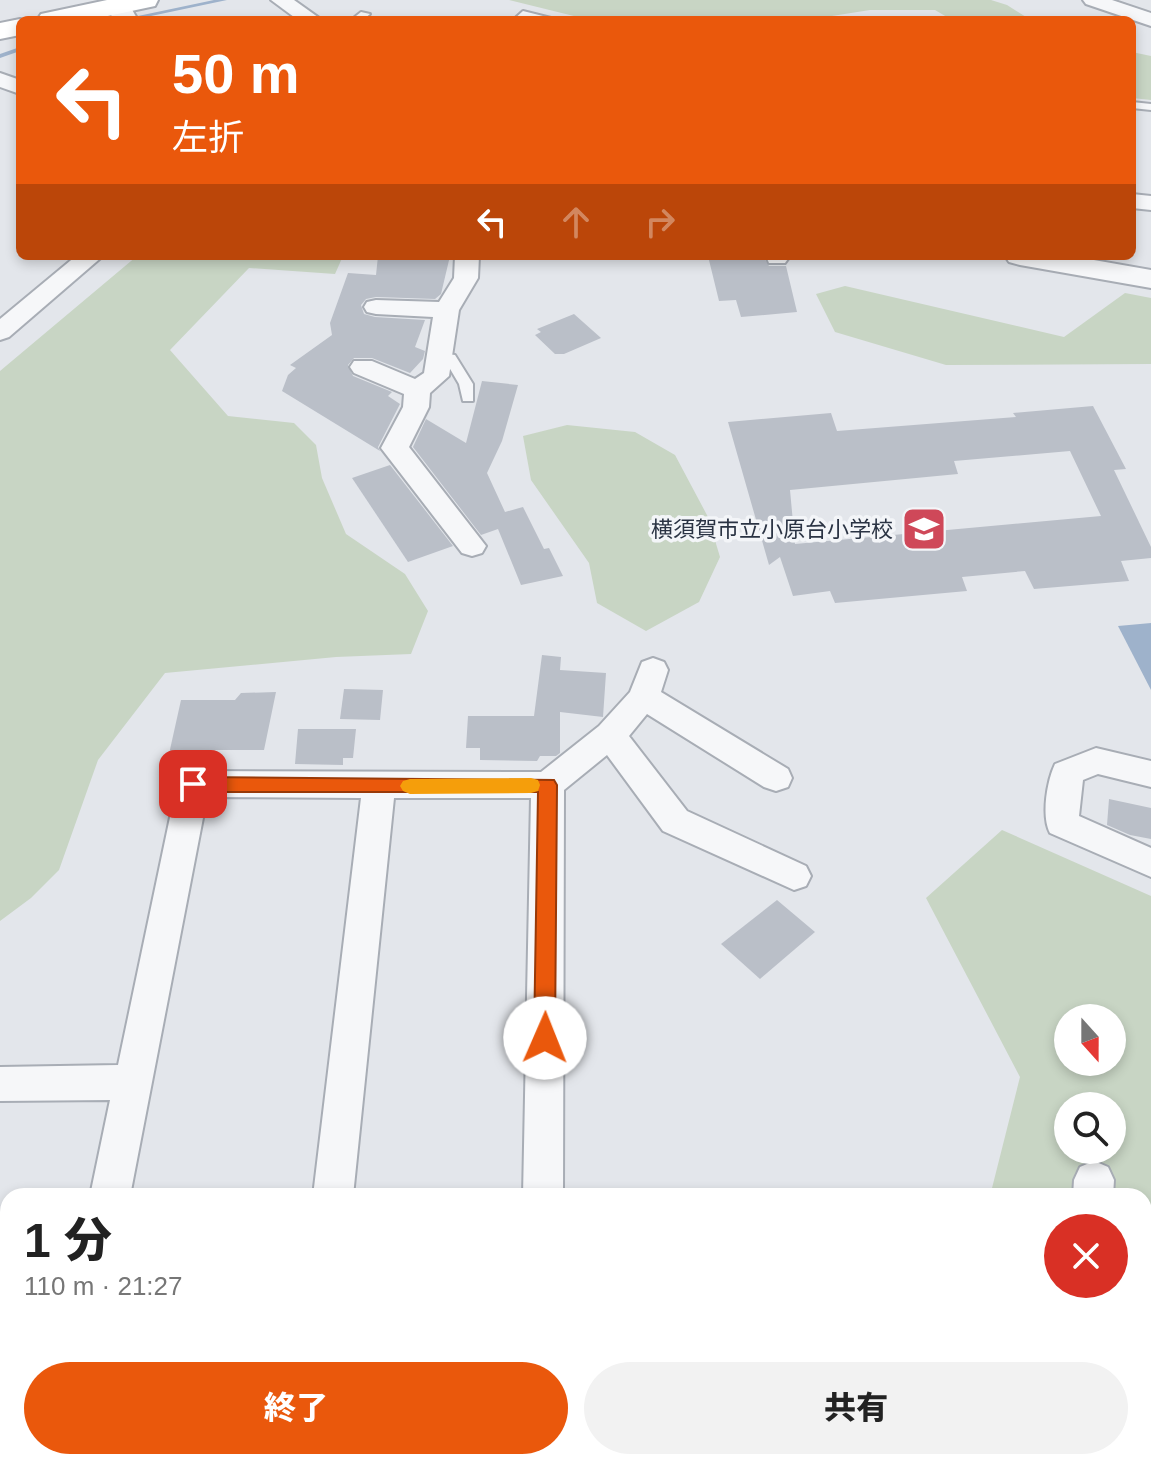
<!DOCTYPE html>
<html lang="ja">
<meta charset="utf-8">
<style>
body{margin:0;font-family:Arial,"Noto Sans JP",sans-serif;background:#f2f2f2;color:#222;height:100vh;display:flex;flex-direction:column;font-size:30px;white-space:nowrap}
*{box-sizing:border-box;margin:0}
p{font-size:26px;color:#767676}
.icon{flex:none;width:44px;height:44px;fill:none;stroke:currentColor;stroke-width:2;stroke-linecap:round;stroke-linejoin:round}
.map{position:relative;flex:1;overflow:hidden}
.sheet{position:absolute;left:0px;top:1188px;width:1152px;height:282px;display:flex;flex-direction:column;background:#fff;border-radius:24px 24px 0 0;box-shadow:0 4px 12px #0003}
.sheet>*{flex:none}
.top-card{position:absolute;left:16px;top:16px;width:1120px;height:244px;border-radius:12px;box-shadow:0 4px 12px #0003;background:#ea580c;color:#fff;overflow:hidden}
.needle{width:52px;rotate:159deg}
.tools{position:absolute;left:1054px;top:1004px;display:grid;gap:16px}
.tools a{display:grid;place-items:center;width:72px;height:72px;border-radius:50%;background:#fff;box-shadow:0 4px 12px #0003;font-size:40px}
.pin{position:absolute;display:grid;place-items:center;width:68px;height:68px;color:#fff;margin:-34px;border-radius:16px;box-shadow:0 4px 12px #0006}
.me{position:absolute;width:88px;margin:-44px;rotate:1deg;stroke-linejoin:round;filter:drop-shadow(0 0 6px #0008)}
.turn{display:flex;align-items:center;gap:28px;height:168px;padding:0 24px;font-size:36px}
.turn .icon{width:104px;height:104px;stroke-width:2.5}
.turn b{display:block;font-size:56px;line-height:68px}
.lanes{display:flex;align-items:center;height:76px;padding:0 24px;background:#0003;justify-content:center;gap:40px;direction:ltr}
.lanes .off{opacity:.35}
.round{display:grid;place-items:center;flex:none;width:84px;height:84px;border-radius:42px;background:#f2f2f2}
.summary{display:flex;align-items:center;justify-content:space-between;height:136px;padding:0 24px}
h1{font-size:48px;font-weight:800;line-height:60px}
.button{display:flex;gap:16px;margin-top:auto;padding:16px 24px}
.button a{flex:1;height:92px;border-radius:48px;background:#ea580c;color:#fff;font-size:32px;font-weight:800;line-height:92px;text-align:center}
.button a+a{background:#f2f2f2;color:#222}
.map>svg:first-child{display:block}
</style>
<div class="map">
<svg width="1151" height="1469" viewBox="0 0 1151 1469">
<rect width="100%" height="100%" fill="#e3e6eb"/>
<g fill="#c8d5c4" fill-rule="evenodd">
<polygon points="509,0 991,0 1007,5 1031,20 952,20 935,10 870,10 832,16 831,20 590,20"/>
<polygon points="1132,52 1151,56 1151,100 1132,98"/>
<polygon points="137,256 343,256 335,274 249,268 170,350 228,416 294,423 316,445 322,478 346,534 405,574 428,611 411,654 336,657 165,673 98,760 59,870 31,898 0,921 0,371"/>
<polygon points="845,286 1064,337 1125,293 1151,298 1151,364 946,365 835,332 816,294"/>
<polygon points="567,425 635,432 675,455 708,517 720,557 699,602 646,631 597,603 589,563 531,480 523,436"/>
<path d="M1002 830 1151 896V1315L1144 1305V1196H990L1020 1077 926 898ZM1068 1018H1112V1062H1068ZM1068 1106H1112V1150H1068Z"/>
</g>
<polygon fill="#9eb2cb" points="1151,623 1151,690 1118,626"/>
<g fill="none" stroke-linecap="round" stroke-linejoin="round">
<g fill="#9eb2cb" fill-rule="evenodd">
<polygon points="214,0 227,0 132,20 119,20"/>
<polygon points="20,47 20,51 0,58 0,54"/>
</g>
</g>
<g fill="#babfc8" fill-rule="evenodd">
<polygon points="378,256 450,256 441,294 435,299 376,297 366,299 361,305 364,314 375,317 425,320 415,347 425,351 423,359 410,373 372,358 354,358 348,365 353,376 392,392 388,396 400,404 378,447 380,451 282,391 288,375 296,368 290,365 332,335 330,323 348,273 376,275"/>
<polygon points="708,256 763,256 769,266 786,266 797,312 741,317 736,300 719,301"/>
<polygon points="574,314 601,338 564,354 555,354 535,335 541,332 537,329"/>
<polygon points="482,381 518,385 502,441 487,473 505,512 523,507 544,549 549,548 563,576 521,585 498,529 481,535 413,447 426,419 466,443"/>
<path d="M1093 406 1126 469 1114 470 1151 547V558L1121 561 1129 581 1034 589 1025 571 962 577 967 591 835 603 830 591 793 596 780 557 769 565 728 422 831 413 837 431 1016 417 1013 413ZM1070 451 1101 516 795 544 790 490 958 474 954 461Z"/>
<polygon points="390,465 453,546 408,562 352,478"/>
<polygon points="542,655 561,657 560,670 606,673 603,717 560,712 560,753 556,756 540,756 537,761 480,760 480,748 466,748 468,716 534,716"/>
<polygon points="344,689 383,690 380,720 340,719"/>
<polygon points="276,692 264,750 209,750 190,764 167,763 181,700 235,700 241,693"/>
<polygon points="298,729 356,729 353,758 343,758 343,765 295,764"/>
<polygon points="1109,799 1151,808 1151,839 1130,835 1107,825"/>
<polygon points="777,900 815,932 760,979 721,944"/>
</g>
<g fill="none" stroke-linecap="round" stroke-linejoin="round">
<g stroke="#a8adb5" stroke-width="4">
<g id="service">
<polygon points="523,11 551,18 552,20 525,18 513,20"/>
<polygon points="361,12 370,14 363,20 351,20"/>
<polygon points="1132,102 1151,104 1151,110 1132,108"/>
<polygon points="439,353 455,355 473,384 473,401 463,401 459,384 446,362 434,360 433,357"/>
</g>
</g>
<g stroke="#a8adb5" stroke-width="4">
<g id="minor">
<polygon points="271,0 294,0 322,20 298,20"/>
<polygon points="1083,0 1112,0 1151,13 1151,26 1086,4"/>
<polygon points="0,73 20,80 20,94 0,87"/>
<polygon points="1132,194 1151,196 1151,210 1132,208"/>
<polygon points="76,256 103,256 9,337 0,340 0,319"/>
<polygon points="455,256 479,256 478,278 459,310 449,376 430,393 429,407 409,447 486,546 482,553 472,556 462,553 381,448 403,407 404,394 354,373 350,367 354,361 372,361 415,379 424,373 433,317 376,314 367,312 364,307 367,302 376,300 439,302 454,278"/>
<polygon points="766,256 790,256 785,263 769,263"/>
<polygon points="653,658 664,662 668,670 661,692 788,769 792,778 788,787 776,791 764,787 647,714 629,736 687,811 806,866 811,876 806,886 794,890 663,831 607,755 564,790 563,1196 523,1196 531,798 394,798 353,1196 313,1196 361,798 207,797 130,1196 90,1196 110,1100 0,1101 0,1067 118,1065 177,784 181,775 193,771 541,772 599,726 630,692 642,662"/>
<path d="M1096 748 1151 761V787L1098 774 1083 780 1079 816 1151 848V877L1050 833C1041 816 1047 781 1055 764Z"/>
<polygon points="1094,1161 1108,1167 1114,1180 1113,1196 1073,1196 1074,1180 1080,1167"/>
<polygon points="1144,1395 1151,1398 1151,1443 1144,1440"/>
<polygon points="34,1462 78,1462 76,1469 32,1469"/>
<polygon points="281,1462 325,1462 324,1469 280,1469"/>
<rect x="518" y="1462" width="44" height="7"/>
<polygon points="922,1462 971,1462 968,1469 919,1469"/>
</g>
</g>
<g stroke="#a8adb5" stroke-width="4">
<g id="tertiary">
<polygon points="109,1 127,1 138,20 114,20 106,6"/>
<polygon points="1005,256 1071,256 1151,270 1151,288 1020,265 1009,262"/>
</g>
</g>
<g stroke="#a8adb5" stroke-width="4">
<g id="secondary">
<polygon points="107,0 158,0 155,6 89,20 37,20 41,14"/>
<polygon points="20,19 25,20 20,20 20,35 0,39 0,23"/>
</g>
</g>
<use href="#service" fill="#f6f7f9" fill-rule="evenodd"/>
<use href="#minor" fill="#f6f7f9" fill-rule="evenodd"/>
<use href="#tertiary" fill="#f6f7f9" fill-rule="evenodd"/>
<use href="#secondary" fill="#fff" fill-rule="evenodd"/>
</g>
<polygon fill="#ea580c" stroke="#983908" stroke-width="2" points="193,777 554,780 557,785 555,1038 552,1045 545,1048 537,1045 534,1038 538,792 193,792 187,789 184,784 187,779"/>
<polygon fill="#f59e0b" points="531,778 538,780 540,785 538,791 531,793 410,794 403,791 400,786 403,781 410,779"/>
<defs>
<g id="school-square" transform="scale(2.3)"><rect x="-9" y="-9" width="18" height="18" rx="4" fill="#cf4859" stroke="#f3f5f8"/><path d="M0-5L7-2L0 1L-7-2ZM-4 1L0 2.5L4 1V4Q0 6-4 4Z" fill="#fff"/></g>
</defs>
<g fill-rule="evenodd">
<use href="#school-square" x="924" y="529"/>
</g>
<g text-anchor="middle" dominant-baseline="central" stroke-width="7" stroke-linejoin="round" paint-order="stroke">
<g font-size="22" fill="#2a3343" stroke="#f3f5f8" text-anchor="end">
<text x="893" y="529">横須賀市立小原台小学校</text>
</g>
</g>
</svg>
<div class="tools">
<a><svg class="needle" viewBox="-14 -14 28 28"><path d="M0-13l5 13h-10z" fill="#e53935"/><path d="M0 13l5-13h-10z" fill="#767676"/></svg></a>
<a><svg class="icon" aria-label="search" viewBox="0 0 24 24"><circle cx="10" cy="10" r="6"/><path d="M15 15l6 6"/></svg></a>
</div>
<div class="pin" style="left:193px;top:784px;background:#d93025"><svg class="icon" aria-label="arrive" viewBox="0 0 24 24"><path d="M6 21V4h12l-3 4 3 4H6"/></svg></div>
<svg class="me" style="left:545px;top:1038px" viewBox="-20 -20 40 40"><circle r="19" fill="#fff"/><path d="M0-13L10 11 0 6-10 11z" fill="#ea580c"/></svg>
<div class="top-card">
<div class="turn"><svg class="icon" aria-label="left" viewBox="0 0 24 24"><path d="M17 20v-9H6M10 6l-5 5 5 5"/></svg><div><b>50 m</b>左折</div></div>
<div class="lanes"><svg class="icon" aria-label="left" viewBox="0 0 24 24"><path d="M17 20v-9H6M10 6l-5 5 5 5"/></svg><svg class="icon off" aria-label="ahead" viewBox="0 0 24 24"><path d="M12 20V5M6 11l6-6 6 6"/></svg><svg class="icon off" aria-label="right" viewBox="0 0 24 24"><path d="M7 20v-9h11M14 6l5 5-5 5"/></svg></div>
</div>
<section class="sheet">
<div class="summary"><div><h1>1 分</h1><p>110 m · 21:27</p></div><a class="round" style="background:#d93025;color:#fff"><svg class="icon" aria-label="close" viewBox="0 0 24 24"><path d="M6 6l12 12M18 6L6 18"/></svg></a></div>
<div class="button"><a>終了</a><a>共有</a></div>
</section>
</div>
